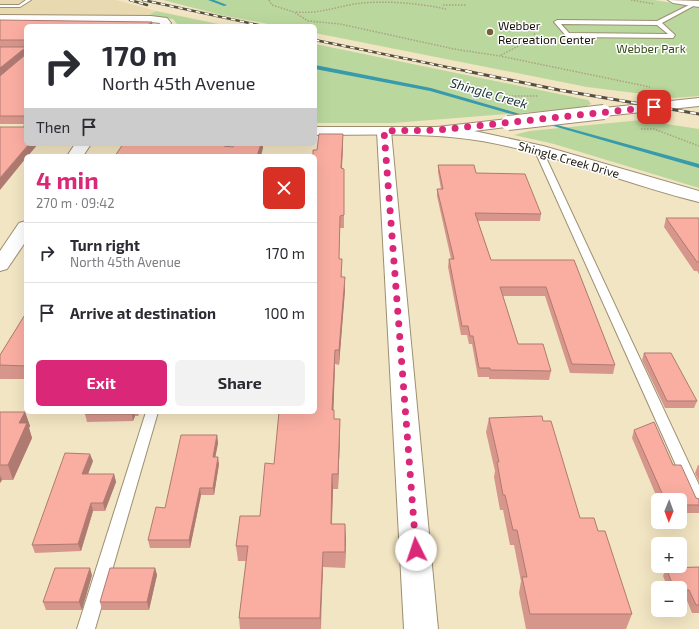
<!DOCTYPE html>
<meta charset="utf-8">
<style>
body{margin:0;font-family:"Exo 2",sans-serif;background:#f2f2f3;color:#2b2b33;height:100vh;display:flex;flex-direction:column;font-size:15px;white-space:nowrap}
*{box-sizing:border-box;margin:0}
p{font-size:13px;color:#7c7c81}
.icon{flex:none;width:22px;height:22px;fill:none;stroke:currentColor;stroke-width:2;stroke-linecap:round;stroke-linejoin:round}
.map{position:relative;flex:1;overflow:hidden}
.side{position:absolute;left:24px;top:154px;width:293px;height:260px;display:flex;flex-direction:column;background:#fff;border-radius:6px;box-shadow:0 4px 16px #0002}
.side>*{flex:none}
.guide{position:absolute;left:24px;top:24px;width:293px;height:122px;border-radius:6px;box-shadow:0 4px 16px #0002;background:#fff;color:#2b2b33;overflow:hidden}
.needle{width:26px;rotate:181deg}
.tools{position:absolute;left:651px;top:493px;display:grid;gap:8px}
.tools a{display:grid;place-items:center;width:36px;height:36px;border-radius:6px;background:#fff;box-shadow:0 4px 16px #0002;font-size:20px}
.pin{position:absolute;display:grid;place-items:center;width:34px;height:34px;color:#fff;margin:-17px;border-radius:8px;box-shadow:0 2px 6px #0006}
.me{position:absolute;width:44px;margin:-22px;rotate:356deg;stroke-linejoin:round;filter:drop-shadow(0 0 3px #0008)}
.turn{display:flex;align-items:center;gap:14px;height:84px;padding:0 12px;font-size:18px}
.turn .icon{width:52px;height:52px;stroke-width:2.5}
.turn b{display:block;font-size:28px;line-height:34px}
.then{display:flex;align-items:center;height:38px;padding:0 12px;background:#0003;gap:8px;font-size:15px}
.round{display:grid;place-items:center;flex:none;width:42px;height:42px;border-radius:6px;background:#f2f2f3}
.summary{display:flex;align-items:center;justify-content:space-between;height:68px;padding:0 12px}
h1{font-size:24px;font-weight:700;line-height:30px;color:#db2777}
.button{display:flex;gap:8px;margin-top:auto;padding:8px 12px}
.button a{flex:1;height:46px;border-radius:6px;background:#db2777;color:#fff;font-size:16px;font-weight:700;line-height:46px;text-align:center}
.button a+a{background:#f2f2f3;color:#2b2b33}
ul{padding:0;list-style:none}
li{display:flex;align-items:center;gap:12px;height:60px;padding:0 12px;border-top:1px solid #e1e1e2}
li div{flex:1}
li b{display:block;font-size:15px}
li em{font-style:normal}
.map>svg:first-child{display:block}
</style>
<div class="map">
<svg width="699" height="629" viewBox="0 0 699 629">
<rect width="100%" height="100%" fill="#f2e5c3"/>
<polygon fill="#e9d9b1" points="0,0 116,0 156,11 148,16 0,15"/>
<g fill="#bad89d">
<polygon points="163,0 654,0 699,7 699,96 675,98 587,87 315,33 315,26 278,26 221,15"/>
<polygon points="156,11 228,26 176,26 177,24 173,19 148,16"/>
<polygon points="315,44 588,100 591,104 583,108 393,123 315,123"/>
<polygon points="641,120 699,129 699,188 554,144 514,135 529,131"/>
</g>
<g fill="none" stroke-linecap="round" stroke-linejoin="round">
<g fill="#389aaa" fill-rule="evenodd">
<polygon points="208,0 214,0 227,5 224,6"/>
<polygon points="315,65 431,88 534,118 529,119 430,91 315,69"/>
<polygon points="543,121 699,164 699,168 543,123"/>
</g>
<g stroke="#9c8f70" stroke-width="2">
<g id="lane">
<polygon points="26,0 31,0 20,7 0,7 0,5 19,5"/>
<path d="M693 3 697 4 662 23 675 35 673 38 567 37 554 22 557 20 657 21ZM561 24 657 25 668 34 569 33Z"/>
<polygon points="229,144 237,144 234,156 226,156"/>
<polygon points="535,147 542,149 699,485 699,507 694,505 692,501 534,149"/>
<polygon points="146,412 158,412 95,629 77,629"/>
</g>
</g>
<g stroke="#9c8f70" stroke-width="2">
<g id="street">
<polygon points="0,15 151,16 167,18 171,23 169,26 159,26 160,23 151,22 0,21"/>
<polygon points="384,127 389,128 391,131 438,629 404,629 377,131 379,128"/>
</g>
</g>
<g stroke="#9c8f70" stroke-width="2">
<g id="secondary">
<polygon points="668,0 699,1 699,7 673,3"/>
<polygon points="699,98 699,106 604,116 599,115 597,112 599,109 604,108"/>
<path d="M508 119 513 120 515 123 513 126 474 131 543 146 699 191V202C626 184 556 154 482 141 427 132 371 135 315 135V127H437Z"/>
<polygon points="75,144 91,144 83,156 67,156"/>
<polygon points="26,221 26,241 7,269 0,271 0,251 19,223"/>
</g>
</g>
<g stroke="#aba085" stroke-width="1.5" stroke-dasharray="1.5 1.5" stroke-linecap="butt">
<polyline points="269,0 272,5 294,12 308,21 340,24 454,49 500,56 650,87"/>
<polyline points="631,0 654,4"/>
<polyline points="443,5 466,5"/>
<path d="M296 12C317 14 333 8 354 4 384 0 417 3 446 9"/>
<polyline points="501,55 536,37 528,22"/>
<polyline points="507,101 508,96 538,96"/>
<polyline points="641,129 654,129 699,146"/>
</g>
<use href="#lane" fill="#fff" fill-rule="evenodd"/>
<use href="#street" fill="#fff" fill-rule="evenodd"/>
<use href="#secondary" fill="#fff" fill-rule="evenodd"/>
<g stroke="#564f3d" stroke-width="2.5">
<g id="rail-far1">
<polyline points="130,0 147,5"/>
<polyline points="143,0 263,26"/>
<polyline points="315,40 471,72"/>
</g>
</g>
<g stroke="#564f3d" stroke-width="3">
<polyline id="rail" points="466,71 559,90 699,114"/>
</g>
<use href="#rail-far1" stroke="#fff" stroke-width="1.5" stroke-dasharray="4.5" stroke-linecap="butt"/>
<use href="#rail" stroke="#fff" stroke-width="2" stroke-dasharray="6" stroke-linecap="butt"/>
<g stroke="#9c8f70" stroke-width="16" stroke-linecap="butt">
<polyline id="secondary-bridge" points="508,123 604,112"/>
</g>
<use href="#secondary-bridge" stroke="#fff" stroke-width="14"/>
</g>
<g fill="#d7968b">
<polygon points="0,20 26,26 26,144 17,169 24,124 0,124"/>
<polygon points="343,145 342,169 344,169 344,228 340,228 339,259 342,277 345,290 339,365 335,364 333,410 334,410 334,419 340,419 340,434 338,489 333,489 332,524 346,539 345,568 323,567 321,629 240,629 239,618 246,561 238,561 236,546 260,516 274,464 315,412 313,155 317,150"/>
<polygon points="438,165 476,173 541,214 540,221 478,221 491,260 574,260 615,365 613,374 570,373 545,296 503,296 518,344 551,371 549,380 489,379 489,377 478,377 472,344 469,344 467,335 461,335 448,267 449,259 451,259 437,196 437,189 441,189 438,172"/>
<polygon points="666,218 699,218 699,274 697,271 694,271 664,227"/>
<polygon points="26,313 26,379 0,379 0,355"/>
<polygon points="644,353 697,401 694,408 665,408 642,360"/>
<polygon points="0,412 25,412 30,426 29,428 32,438 13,480 2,480 0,483"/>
<polygon points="86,412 139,412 138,416 135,416 133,421 87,422 85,414"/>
<polygon points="489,418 543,421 580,518 598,531 632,614 626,629 526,629 519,593 521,581 514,545 510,545 503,510 500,510 494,477 495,471 486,432"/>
<polygon points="634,430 673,465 696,498 699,499 699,513 680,513 680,500 658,500 632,438"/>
<polygon points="217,435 218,443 215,457 219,464 214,495 201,495 190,548 150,548 148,540 165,508"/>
<polygon points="93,461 88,474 114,474 116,482 105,511 93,511 81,551 35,553 32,545"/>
<polygon points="698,465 699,465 699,482 695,473"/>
<polygon points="699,567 699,613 692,613 686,598 680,598 680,588 668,588 663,576 666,568"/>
<polygon points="155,568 157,575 149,610 102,610 100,602"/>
<polygon points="92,575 82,610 46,610 43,602"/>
</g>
<g fill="#af7a71">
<polygon points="152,22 153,26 146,26"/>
<polygon points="25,48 26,56 0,77 0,68"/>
<polygon points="343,134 343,145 341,180 341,168"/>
<polygon points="29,144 38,144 28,156 26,156 26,158 0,190 0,178"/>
<polygon points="224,144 227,144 227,146 225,156 224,146"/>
<polygon points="261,144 263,144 263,148 261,156 257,156"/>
<polygon points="345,277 345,290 339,365 339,350"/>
<polygon points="335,350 335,364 333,425 332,410"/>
<polygon points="25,412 30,426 29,428 32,438 13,480 8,465 19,423"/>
<polygon points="132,412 134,412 135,416 133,421 132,414"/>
<polygon points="137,412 139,412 138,416"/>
<polygon points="340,419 340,434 338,489 338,474"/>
<polygon points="217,435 218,443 214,464 213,457"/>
<polygon points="90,454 93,461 85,482 82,474"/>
<polygon points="218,457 219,464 214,495 213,488"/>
<polygon points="114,474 116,482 105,511 103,503"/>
<polygon points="332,474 333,489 331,539 331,524"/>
<polygon points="0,475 2,480 0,483"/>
<polygon points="200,488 201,495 190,548 189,540"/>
<polygon points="91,503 93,511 81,551 78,544"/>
<polygon points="345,524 346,539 345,568"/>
<polygon points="323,552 323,567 320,629 320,618"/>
<polygon points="90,568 92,575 82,610 79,602"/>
<polygon points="155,568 157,575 149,610 147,602"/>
</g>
<g fill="#faaea2" stroke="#af7a71">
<polygon points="0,20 152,22 146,26 26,26 26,144 29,144 0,178 0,127 24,127 25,118 24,116 0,116 0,76 25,55 25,48 0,68 0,47 24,47 25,40 0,40"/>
<polygon points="319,134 343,134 341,168 344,169 344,215 340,216 339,259 342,259 341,277 345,277 339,350 335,350 332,410 334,410 334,419 340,419 338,474 332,474 331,524 345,524 345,552 323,552 320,618 239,618 248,546 236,546 240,516 260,516 265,463 274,464 279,412 315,412 315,156 310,156 310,155 313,155 313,150 317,150"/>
<polygon points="123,144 224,144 224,146 233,147 234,144 261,144 257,156 115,156"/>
<polygon points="438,165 474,165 476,173 525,174 541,214 475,213 491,260 574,260 615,365 572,364 546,287 500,287 518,344 543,344 551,371 490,370 490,368 479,368 473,336 470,336 468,326 462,326 449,259 454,259 437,189 443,189"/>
<polygon points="666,218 699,218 699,262 697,262"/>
<polygon points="26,313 26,366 0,365 0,355"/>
<polygon points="644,353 671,353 697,401 667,401"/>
<polygon points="0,412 25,412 19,423 27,423 8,465 0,465"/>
<polygon points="86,412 132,412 132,414 85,414"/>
<polygon points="542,416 543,421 551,421 580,518 594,518 598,531 605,531 632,614 530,614 522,577 527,577 517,530 513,530 505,495 503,495 497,462 499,462 489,418"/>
<polygon points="654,422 673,465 681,465 696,498 699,499 699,505 680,505 680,500 665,500 634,430"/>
<polygon points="181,435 217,435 213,457 218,457 213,488 200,488 189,540 148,540 156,507 165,508"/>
<polygon points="65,453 90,454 82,474 114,474 103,503 91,503 78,544 32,545"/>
<polygon points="699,567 699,605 696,605 689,590 680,590 680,588 674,588 666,568"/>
<polygon points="55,568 90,568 79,602 43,602"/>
<polygon points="110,568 155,568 147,602 100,602"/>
</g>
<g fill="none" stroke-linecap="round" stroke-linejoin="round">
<polyline stroke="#db2777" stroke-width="7" stroke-dasharray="0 12.6" points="416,550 384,131 438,130 654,107"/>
</g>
<circle fill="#75602f" stroke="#fff" stroke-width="1.5" cx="490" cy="32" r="4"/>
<g text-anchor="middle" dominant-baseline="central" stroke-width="3" stroke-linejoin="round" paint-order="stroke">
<g font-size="12" fill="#191408" stroke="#fff" text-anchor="start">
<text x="498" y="25">Webber<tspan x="498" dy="14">Recreation Center</tspan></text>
</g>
<g font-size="12" fill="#354d15" stroke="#fff">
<text x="651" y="48">Webber Park</text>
</g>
<g font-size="12" fill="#191408" stroke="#fff">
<text transform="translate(569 159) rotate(16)">Shingle Creek Drive</text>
</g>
<g font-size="13" font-style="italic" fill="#21373b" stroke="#fff">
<text transform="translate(489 93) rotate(16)">Shingle Creek</text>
</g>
</g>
</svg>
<div class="tools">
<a><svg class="needle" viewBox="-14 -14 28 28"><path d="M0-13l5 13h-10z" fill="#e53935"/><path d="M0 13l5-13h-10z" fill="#7c7c81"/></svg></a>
<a>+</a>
<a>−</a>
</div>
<div class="pin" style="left:654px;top:107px;background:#d93025"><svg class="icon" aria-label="arrive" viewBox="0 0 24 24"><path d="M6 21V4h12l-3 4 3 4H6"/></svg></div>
<svg class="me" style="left:416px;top:550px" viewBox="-20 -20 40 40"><circle r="19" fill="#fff"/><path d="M0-13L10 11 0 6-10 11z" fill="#db2777"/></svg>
<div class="guide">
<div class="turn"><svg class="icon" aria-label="right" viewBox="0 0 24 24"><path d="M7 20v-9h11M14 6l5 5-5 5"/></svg><div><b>170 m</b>North 45th Avenue</div></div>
<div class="then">Then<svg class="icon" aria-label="arrive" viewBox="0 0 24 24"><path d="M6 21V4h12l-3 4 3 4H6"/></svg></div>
</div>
<section class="side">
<div class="summary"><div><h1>4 min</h1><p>270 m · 09:42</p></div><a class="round" style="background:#d93025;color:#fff"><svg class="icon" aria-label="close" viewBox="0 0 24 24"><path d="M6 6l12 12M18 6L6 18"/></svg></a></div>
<ul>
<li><svg class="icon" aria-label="right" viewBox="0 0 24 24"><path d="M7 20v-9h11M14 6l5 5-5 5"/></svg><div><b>Turn right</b><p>North 45th Avenue</p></div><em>170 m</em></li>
<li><svg class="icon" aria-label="arrive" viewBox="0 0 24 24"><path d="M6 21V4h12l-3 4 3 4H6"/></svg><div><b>Arrive at destination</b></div><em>100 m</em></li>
</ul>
<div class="button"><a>Exit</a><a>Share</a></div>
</section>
</div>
